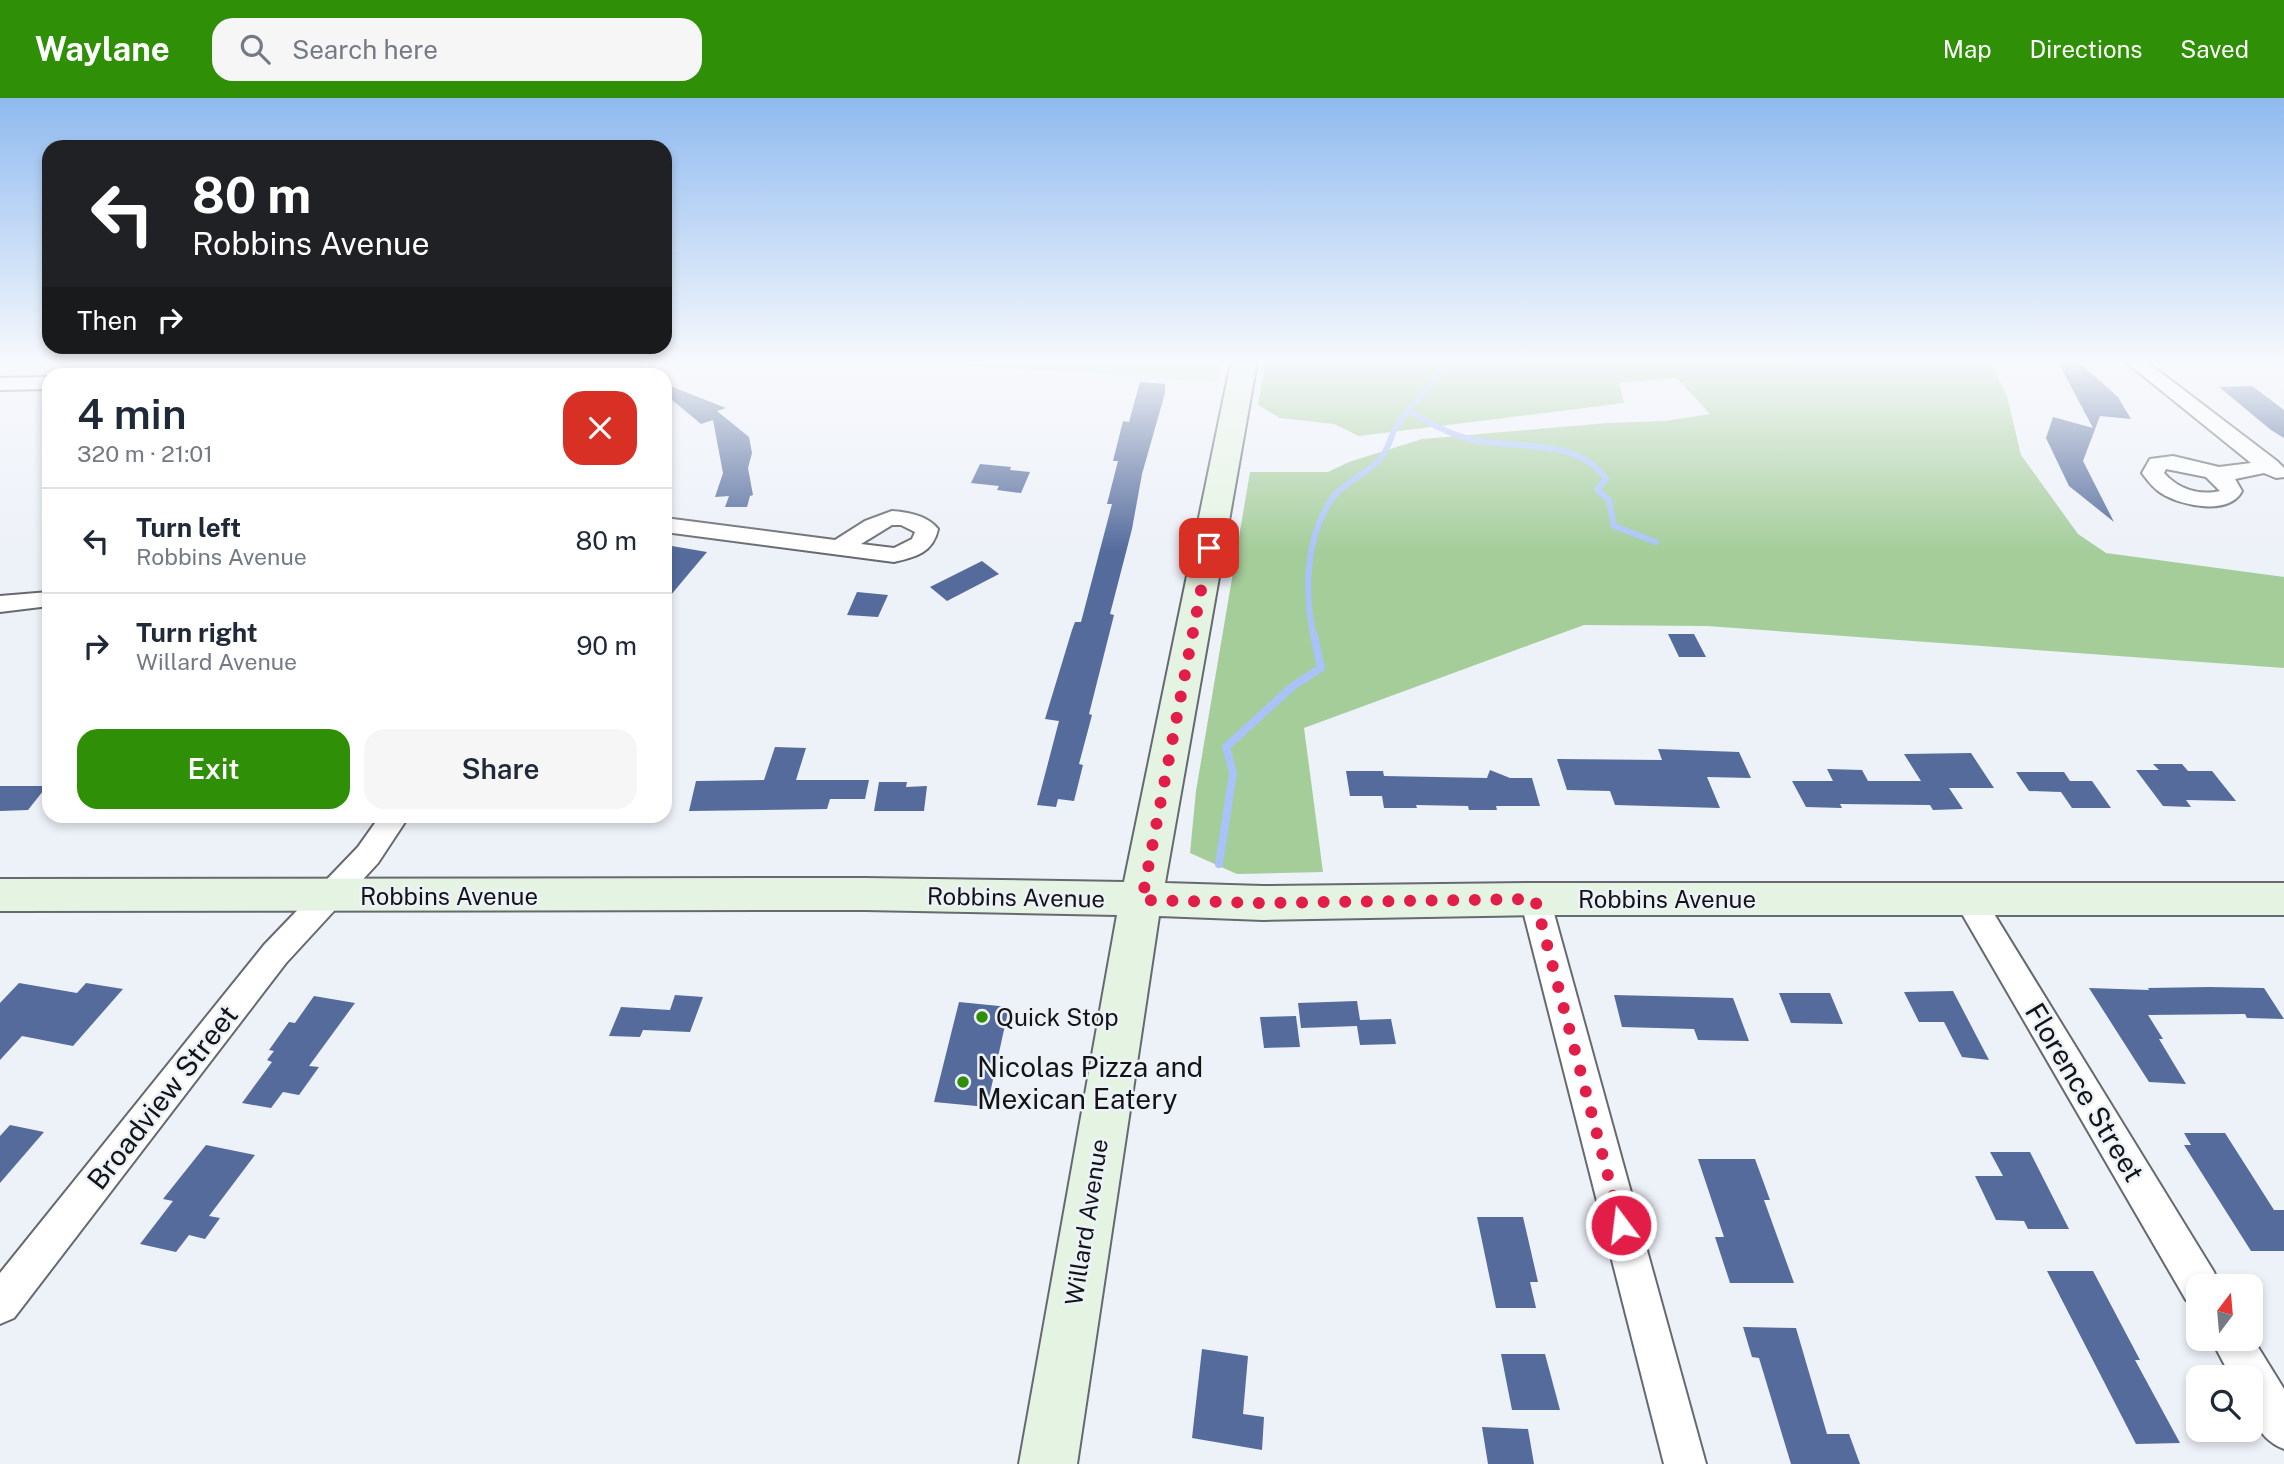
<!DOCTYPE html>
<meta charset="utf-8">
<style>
body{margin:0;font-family:"Public Sans",sans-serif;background:#f6f6f7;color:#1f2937;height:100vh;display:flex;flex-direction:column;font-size:26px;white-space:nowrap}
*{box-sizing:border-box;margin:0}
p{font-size:23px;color:#747a83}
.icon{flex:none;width:38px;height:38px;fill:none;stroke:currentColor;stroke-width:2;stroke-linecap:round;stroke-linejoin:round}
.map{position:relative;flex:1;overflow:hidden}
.side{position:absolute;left:42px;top:270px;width:630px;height:455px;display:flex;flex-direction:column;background:#fff;border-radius:21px;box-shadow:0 4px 10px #0003}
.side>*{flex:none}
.top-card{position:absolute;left:42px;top:42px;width:630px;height:214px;border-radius:21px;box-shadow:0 4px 10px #0003;background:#202124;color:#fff;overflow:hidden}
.needle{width:46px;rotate:16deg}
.buttons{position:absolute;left:2186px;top:1176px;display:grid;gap:14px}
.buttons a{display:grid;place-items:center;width:77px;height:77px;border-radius:14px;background:#fff;box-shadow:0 4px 10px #0003;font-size:35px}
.pin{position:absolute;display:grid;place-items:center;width:60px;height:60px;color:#fff;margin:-30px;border-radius:14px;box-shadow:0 4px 10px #0006}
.me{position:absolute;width:77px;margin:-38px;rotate:345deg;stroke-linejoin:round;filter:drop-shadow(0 0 5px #0008)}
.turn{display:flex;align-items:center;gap:24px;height:147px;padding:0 35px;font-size:32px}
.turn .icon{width:91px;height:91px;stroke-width:2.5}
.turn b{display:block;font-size:49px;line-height:60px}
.then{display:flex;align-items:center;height:66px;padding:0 35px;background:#0003;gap:14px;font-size:26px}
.round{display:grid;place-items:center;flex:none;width:74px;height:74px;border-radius:21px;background:#f6f6f7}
.summary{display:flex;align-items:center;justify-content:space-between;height:119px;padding:0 35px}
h1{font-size:42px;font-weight:600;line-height:52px}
.primary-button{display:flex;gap:14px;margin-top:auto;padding:14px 35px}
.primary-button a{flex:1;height:80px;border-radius:21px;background:#2f8f06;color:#fff;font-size:28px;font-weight:600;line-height:80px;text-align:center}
.primary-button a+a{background:#f6f6f7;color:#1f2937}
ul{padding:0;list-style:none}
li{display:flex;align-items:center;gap:21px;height:105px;padding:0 35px;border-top:2px solid #e0e1e3}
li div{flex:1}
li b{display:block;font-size:26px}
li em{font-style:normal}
header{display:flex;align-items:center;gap:42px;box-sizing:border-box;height:98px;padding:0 35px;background:#2f8f06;color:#fff}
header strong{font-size:33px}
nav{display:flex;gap:38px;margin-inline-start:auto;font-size:24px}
.search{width:490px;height:63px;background:#f6f6f7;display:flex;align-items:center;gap:18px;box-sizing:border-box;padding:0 24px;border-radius:21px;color:#747a83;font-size:26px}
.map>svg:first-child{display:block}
</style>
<header>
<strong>Waylane</strong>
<div class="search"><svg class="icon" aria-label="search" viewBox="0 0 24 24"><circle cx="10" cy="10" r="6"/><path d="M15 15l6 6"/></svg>Search here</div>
<nav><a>Map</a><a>Directions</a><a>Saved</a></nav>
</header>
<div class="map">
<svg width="2284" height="1366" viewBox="0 0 2284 1366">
<rect width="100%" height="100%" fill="#edf1f8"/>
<polygon fill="#c8e8c1" points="912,264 1221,264 1218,284"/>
<polygon fill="#a4cd9a" points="1265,264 1990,264 2007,298 2021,357 2078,436 2106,455 2284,479 2284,570 1707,528 1584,527 1304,630 1323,774 1237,776 1190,755 1196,693 1250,374 1328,374 1349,364 1422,341 1607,325 1666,323 1710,316 1677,280 1619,285 1624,305 1359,338 1334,326 1280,320 1258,307"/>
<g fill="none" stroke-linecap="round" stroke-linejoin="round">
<g stroke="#a9c3f9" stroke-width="6">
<path d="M1409 313C1428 324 1447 335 1469 341 1514 352 1576 338 1606 381L1597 392 1609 402 1614 428 1656 444"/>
<path d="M1314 540C1304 495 1305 438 1333 399 1345 384 1366 376 1379 362 1388 354 1390 339 1396 329 1412 305 1430 292 1444 264"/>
</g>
<polyline stroke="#a9c3f9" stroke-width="8" points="1219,766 1233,675 1226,649 1293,588 1321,570 1314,538"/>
</g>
<g fill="#546b9c">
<polygon points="2059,266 2081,266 2118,299 2131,321 2100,318 2083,363 2114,424 2069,388 2046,340 2053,319 2093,330"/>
<polygon points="1140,284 1165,286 1165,295 1142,376 1132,431 1110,516 1114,517 1089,616 1092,617 1079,666 1083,667 1074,703 1058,701 1056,709 1037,707 1059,623 1045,621 1072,532 1075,524 1081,524 1112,406 1107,406 1118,363 1113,363 1123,323 1129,324"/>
<polygon points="665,286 726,310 717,313 749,339 752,355 748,370 753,397 750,398 747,409 725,409 729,398 715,399 723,375 713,322 701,326 665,296"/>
<polygon points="2252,288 2284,312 2284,340 2271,332 2219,289"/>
<polygon points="980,366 1011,369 1010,372 1030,374 1021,395 997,392 999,388 971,385"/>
<polygon points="672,448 707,454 665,504 665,455"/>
<polygon points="982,463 999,476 947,503 930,489"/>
<polygon points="857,494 888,497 878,519 847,517"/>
<polygon points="1668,536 1694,536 1706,559 1679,559"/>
<polygon points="775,649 806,650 796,682 869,682 865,701 830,701 827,711 689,713 696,683 764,682"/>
<polygon points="1658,651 1739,654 1751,680 1707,679 1720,710 1615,707 1610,693 1567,692 1557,661 1662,662"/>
<polygon points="1971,655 1994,690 1949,690 1963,711 1933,712 1930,707 1840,706 1842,710 1806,709 1792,683 1833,683 1827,671 1862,672 1868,683 1921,683 1904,656"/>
<polygon points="2153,666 2182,666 2188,673 2212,673 2236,703 2186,702 2191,709 2163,708 2136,672 2159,672"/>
<polygon points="1490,672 1510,680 1532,680 1540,708 1496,708 1497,712 1469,712 1468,708 1416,707 1417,710 1384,710 1382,698 1350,698 1346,673 1383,673 1384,678 1487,680"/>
<polygon points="2016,674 2064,674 2070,683 2092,683 2111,710 2072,710 2061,694 2029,693"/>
<polygon points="879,684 907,684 906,689 927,688 924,713 874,713"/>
<polygon points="0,688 47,688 28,712 0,713"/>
<polygon points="19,885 77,895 86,885 123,891 73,948 22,938 0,962 0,905"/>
<polygon points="2210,889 2264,890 2284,921 2247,920 2245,916 2148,917 2163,941 2159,941 2186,986 2149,984 2089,890 2149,892 2148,890"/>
<polygon points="1953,893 1989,962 1962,959 1944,924 1919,924 1904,894"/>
<polygon points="1779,895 1830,895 1843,926 1791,925"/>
<polygon points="675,897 703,899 690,934 643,932 640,939 609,938 621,909 670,912"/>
<polygon points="1614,897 1733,900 1749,943 1698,942 1694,931 1622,929"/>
<polygon points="314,898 355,905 309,968 319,969 299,997 283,994 271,1010 242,1005 272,964 267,962 274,953 269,952 289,924 295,925"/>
<polygon points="1357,903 1360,922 1391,921 1396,946 1360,947 1357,928 1301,930 1298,905"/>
<polygon points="959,904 1009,909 987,1009 934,1004"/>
<polygon points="1296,918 1300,949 1264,950 1260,919"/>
<polygon points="10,1027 44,1034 0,1085 0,1038"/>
<polygon points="2184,1035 2225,1035 2274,1112 2284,1112 2284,1153 2251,1153 2184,1047 2191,1047"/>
<polygon points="206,1047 255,1057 209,1118 220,1120 205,1141 189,1137 176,1154 140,1146 173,1103 163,1101"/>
<polygon points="1990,1054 2030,1054 2069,1131 2028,1131 2024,1123 1996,1122 1975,1078 2003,1078"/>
<polygon points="1698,1061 1755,1061 1770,1102 1764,1102 1794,1185 1730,1185 1715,1139 1724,1139"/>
<polygon points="1477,1119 1523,1119 1538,1184 1530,1184 1536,1210 1496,1210"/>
<polygon points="2047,1173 2093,1173 2140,1262 2135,1262 2180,1345 2136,1346"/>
<polygon points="1743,1229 1796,1230 1827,1336 1849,1336 1860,1366 1791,1366 1759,1260 1752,1259"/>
<polygon points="1202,1251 1248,1258 1243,1316 1264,1319 1262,1352 1192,1340"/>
<polygon points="1501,1256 1545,1256 1560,1312 1512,1312"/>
<polygon points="1482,1329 1528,1331 1534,1366 1488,1366"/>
</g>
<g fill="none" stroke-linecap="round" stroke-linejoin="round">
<g stroke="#66696f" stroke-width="4">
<g id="minor">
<path d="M2126 264H2147L2277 363 2284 370V379L2276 380 2264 375 2235 381 2242 393C2229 418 2181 408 2161 395 2153 390 2148 383 2142 375L2150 361 2173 358 2219 369 2251 365ZM2166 371 2206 379 2220 393C2199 398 2178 391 2164 375Z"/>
<polygon points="49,279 49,291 0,292 0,280"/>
<path d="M892 413C908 414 928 418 938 431 933 455 915 459 894 464L665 434V420L835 442 865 423ZM892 427H901L915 434 912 441 894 450 861 446Z"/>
<polygon points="49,494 49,508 0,514 0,498"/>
<polygon points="380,718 409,718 378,765 286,865 14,1220 0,1226 0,1175 264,847 358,749"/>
<polygon points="1535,789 1546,793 1550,801 1706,1366 1664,1366 1520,801 1524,793"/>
<polygon points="1969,789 1980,793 2214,1174 2219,1188 2198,1188 2198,1206 2186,1202 1958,809 1954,801 1958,793"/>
<path d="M2250 1236 2284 1291V1351C2252 1338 2250 1310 2250 1279H2231L2211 1241H2250Z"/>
</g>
</g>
<g stroke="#66696f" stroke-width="4">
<polygon id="secondary" points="1231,264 1257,264 1165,785 1263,788 1535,785 2284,785 2284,817 1535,817 1263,822 1159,818 1077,1366 1019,1366 1117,817 865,812 0,813 0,781 865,780 1124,784"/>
</g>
<use href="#minor" fill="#fff" fill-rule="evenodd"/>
<use href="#secondary" fill="#e5f4e2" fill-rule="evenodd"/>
</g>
<linearGradient id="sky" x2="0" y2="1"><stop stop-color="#8fbaef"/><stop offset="0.58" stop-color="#f7f9fc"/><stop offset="1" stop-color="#f7f9fc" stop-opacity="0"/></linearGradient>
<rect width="2284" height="455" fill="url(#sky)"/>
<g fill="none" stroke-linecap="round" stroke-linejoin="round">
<polyline stroke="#e11d48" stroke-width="12" stroke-dasharray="0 21.6" points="1209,450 1142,802 1262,805 1535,801 1621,1127"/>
</g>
<g fill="#2f8f06" stroke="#edf1f8" stroke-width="2.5">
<circle cx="982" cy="919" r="7"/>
<circle cx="963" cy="984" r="7"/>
</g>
<g text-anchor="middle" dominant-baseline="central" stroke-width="5" stroke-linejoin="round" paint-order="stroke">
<g font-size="24" fill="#131416" stroke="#edf1f8">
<text x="449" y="798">Robbins Avenue</text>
<text transform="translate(1016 799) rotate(1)">Robbins Avenue</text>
<text x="1667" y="801">Robbins Avenue</text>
<text transform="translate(1086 1124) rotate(-81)">Willard Avenue</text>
</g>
<g font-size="24" fill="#131416" stroke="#edf1f8" text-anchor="start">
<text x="996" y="919">Quick Stop</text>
</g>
<g font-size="28" fill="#131416" stroke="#edf1f8" text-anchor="start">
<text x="977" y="968">Nicolas Pizza and<tspan x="977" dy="32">Mexican Eatery</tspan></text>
</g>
<g font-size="28" fill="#131416" stroke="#edf1f8">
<text transform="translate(2085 994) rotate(59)">Florence Street</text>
<text transform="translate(162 999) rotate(-52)">Broadview Street</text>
</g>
</g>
</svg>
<div class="buttons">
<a><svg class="needle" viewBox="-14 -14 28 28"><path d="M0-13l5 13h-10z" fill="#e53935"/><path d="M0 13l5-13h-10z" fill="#747a83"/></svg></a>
<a><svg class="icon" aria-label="search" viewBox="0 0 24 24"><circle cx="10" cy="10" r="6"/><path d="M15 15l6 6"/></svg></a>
</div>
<div class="pin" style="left:1209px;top:450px;background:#d93025"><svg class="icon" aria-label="arrive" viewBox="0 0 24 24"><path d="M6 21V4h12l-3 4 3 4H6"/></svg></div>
<svg class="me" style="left:1621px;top:1127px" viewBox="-20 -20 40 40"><circle r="17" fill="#e11d48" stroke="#fff" stroke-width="3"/><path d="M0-11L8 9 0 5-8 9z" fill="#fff"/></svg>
<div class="top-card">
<div class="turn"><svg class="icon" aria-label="left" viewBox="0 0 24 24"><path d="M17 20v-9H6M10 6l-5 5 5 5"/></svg><div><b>80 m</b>Robbins Avenue</div></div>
<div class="then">Then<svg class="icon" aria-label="right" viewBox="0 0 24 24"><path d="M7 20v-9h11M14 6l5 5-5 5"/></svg></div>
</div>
<section class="side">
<div class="summary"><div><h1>4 min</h1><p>320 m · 21:01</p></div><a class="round" style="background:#d93025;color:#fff"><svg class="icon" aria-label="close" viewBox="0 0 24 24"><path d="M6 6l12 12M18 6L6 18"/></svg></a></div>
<ul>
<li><svg class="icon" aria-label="left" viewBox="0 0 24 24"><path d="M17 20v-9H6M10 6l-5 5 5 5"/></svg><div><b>Turn left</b><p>Robbins Avenue</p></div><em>80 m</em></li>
<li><svg class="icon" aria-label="right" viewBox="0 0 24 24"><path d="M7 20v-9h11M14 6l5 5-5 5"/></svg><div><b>Turn right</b><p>Willard Avenue</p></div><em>90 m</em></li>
</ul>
<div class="primary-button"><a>Exit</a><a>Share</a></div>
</section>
</div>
